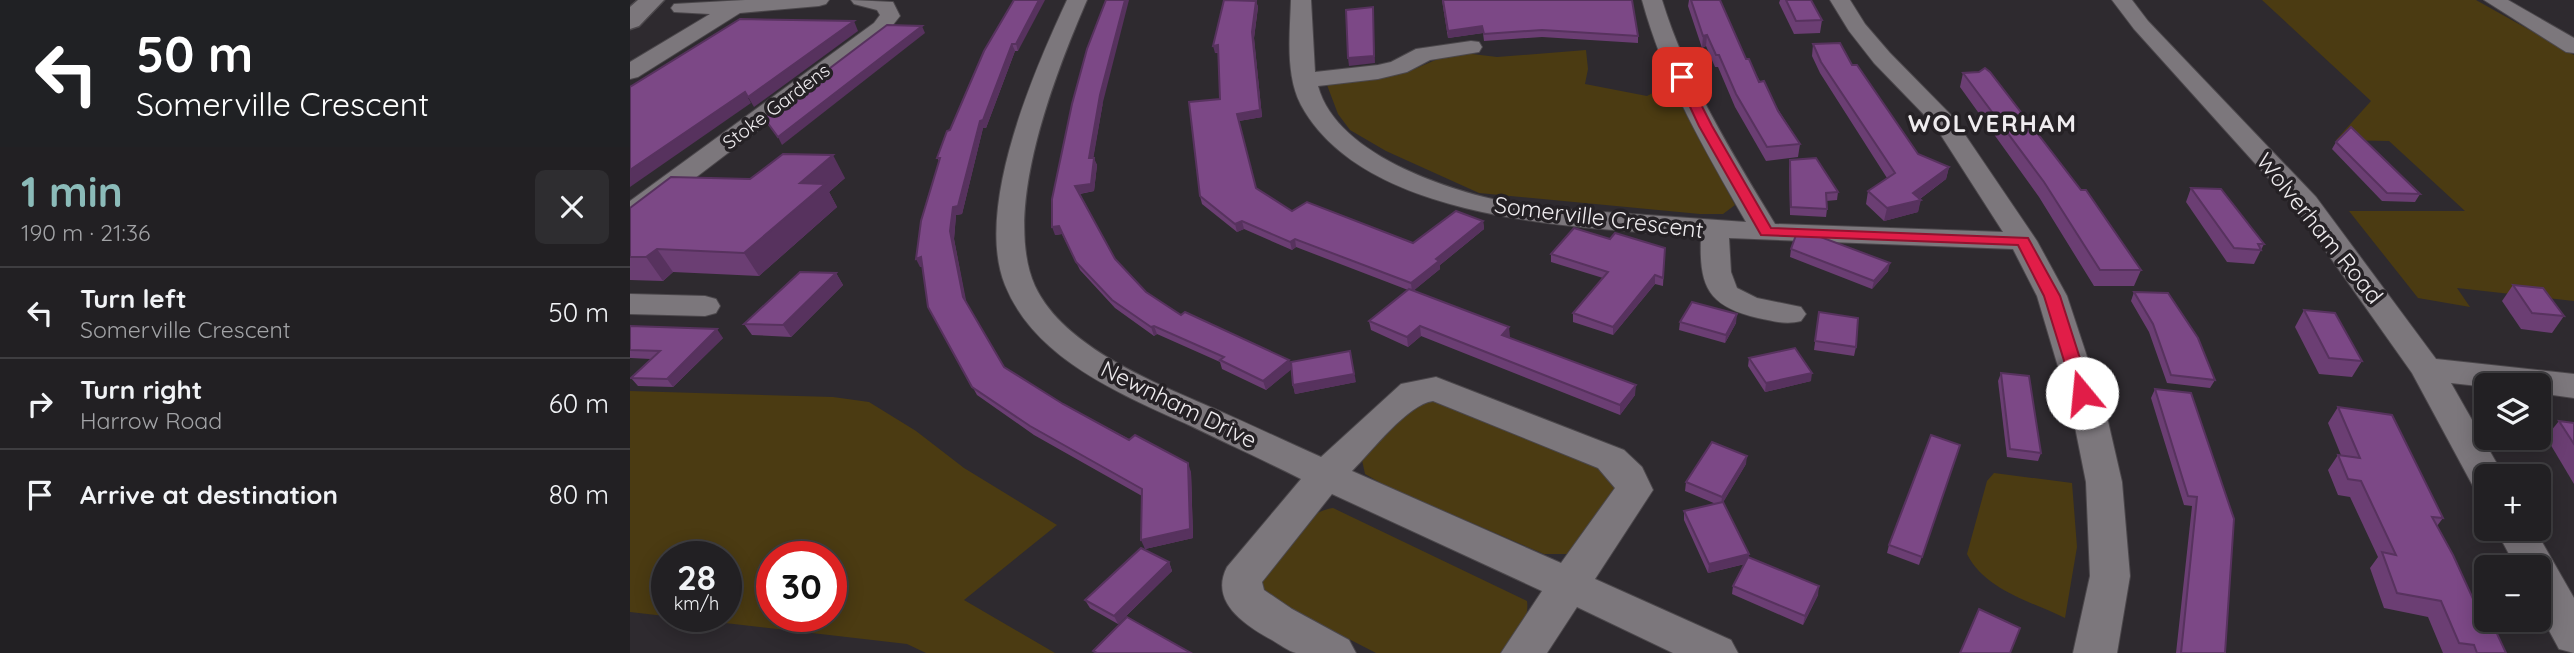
<!DOCTYPE html>
<meta charset="utf-8">
<style>
body{margin:0;font-family:Quicksand,sans-serif;background:#2e2d30;color:#f1f3f6;height:100vh;display:flex;flex-direction:column;font-size:26px;white-space:nowrap}
*{box-sizing:border-box;margin:0}
p{font-size:23px;color:#a2a3a6}
.icon{flex:none;width:38px;height:38px;fill:none;stroke:currentColor;stroke-width:2;stroke-linecap:round;stroke-linejoin:round}
.map{position:relative;flex:1;overflow:hidden}
.drawer{display:flex;flex-direction:column;background:#222023;width:630px}
.drawer>*{flex:none}
.hud{background:#202124;color:#fff;overflow:hidden}
.controls{position:absolute;left:1844px;top:373px;display:grid;gap:14px}
.controls a{display:grid;place-items:center;width:77px;height:77px;border-radius:10px;background:#222023;box-shadow:0 4px 18px #0003,0 0 0 2px #3f3e41;font-size:35px}
.speed{position:absolute;left:21px;top:541px;display:flex;gap:14px;font-size:35px;font-weight:700;text-align:center}
.speed>*{display:grid;place-content:center;width:91px;height:91px;border-radius:50%;background:#222023;box-shadow:0 4px 18px #0003,0 0 0 2px #3f3e41;line-height:1}
.speed small{font-size:18px;font-weight:400}
.speed .limit{border:10px solid #d22;background:#fff;color:#111}
.pin{position:absolute;display:grid;place-items:center;width:60px;height:60px;color:#fff;margin:-30px;border-radius:14px;box-shadow:0 4px 10px #0006}
.me{position:absolute;width:77px;margin:-38px;rotate:343deg;stroke-linejoin:round;filter:drop-shadow(0 0 5px #0008)}
.turn{display:flex;align-items:center;gap:24px;height:147px;padding:0 21px;font-size:32px}
.turn .icon{width:91px;height:91px;stroke-width:2.5}
.turn b{display:block;font-size:49px;line-height:60px}
.round{display:grid;place-items:center;flex:none;width:74px;height:74px;border-radius:10px;background:#2e2d30}
.overview{display:flex;align-items:center;justify-content:space-between;height:119px;padding:0 21px}
h1{font-size:42px;font-weight:700;line-height:52px;color:#8bbbb9}
ul{padding:0;list-style:none}
li{display:flex;align-items:center;gap:21px;height:91px;padding:0 21px;border-top:2px solid #3f3e41}
li div{flex:1}
li b{display:block;font-size:26px}
li em{font-style:normal}
main{display:flex;flex:1;min-height:0}
.map>svg:first-child{display:block}
</style>
<main>
<section class="drawer">
<div class="hud">
<div class="turn"><svg class="icon" aria-label="left" viewBox="0 0 24 24"><path d="M17 20v-9H6M10 6l-5 5 5 5"/></svg><div><b>50 m</b>Somerville Crescent</div></div>
</div>
<div class="overview"><div><h1>1 min</h1><p>190 m · 21:36</p></div><a class="round"><svg class="icon" aria-label="close" viewBox="0 0 24 24"><path d="M6 6l12 12M18 6L6 18"/></svg></a></div>
<ul>
<li><svg class="icon" aria-label="left" viewBox="0 0 24 24"><path d="M17 20v-9H6M10 6l-5 5 5 5"/></svg><div><b>Turn left</b><p>Somerville Crescent</p></div><em>50 m</em></li>
<li><svg class="icon" aria-label="right" viewBox="0 0 24 24"><path d="M7 20v-9h11M14 6l5 5-5 5"/></svg><div><b>Turn right</b><p>Harrow Road</p></div><em>60 m</em></li>
<li><svg class="icon" aria-label="arrive" viewBox="0 0 24 24"><path d="M6 21V4h12l-3 4 3 4H6"/></svg><div><b>Arrive at destination</b></div><em>80 m</em></li>
</ul>
</section>
<div class="map">
<svg width="1944" height="653" viewBox="0 0 1944 653">
<rect width="100%" height="100%" fill="#2e2a2f"/>
<g fill="#4b3b12" fill-rule="evenodd">
<polygon points="1632,0 1846,0 1944,55 1944,301 1827,288 1840,307 1788,298 1719,211 1835,211 1759,141 1706,140 1741,101"/>
<polygon points="956,50 958,69 955,84 1017,96 1040,84 1105,205 1093,214 1070,214 849,193 756,151 720,130 708,114 697,85 751,78 780,71 810,58 834,53 867,57"/>
<path d="M0 391 203 397 239 402 286 431 334 468 427 525 334 600 425 653H296L277 644 0 612ZM37 556H96V616H37ZM201 556V616H142V556Z"/>
<polygon points="795,398 976,467 991,483 939,554 914,554 756,486 735,474 732,460 777,411"/>
<path d="M1364 473 1442 483 1447 547 1435 618C1400 601 1355 590 1337 554L1357 481Z"/>
<path d="M703 508 897 601C900 620 885 637 875 653H746L632 594 628 579C647 554 669 513 703 508Z"/>
</g>
<g fill="none" stroke-linecap="round" stroke-linejoin="round">
<g stroke="#4b474b" stroke-width="2">
<g id="street">
<polygon points="115,0 199,0 196,4 189,6 110,13 8,77 0,79 0,62 80,14 44,12 41,8 44,4"/>
<polygon points="221,0 263,2 270,16 258,31 10,220 0,222 0,201 244,23 250,15 247,10 224,4"/>
<path d="M437 0H457C426 72 371 210 405 286 434 348 526 383 585 409 621 425 656 441 691 457L771 384 806 377 994 450 1012 467 1023 490 965 579 1101 640 1108 653H1043L947 607 917 653H871L912 591 702 494 632 582 634 590 662 609 719 640 726 653C707 653 684 653 666 653 658 651 649 644 642 640 615 625 579 602 597 567L671 479C635 461 598 444 561 426 493 395 405 360 375 285 344 208 404 71 437 0ZM803 401 968 468 985 488 931 563 722 471C741 452 778 404 803 401Z"/>
<path d="M661 0H681L685 72 748 65 761 62 786 49 841 41 849 42 852 47 849 52 800 60 777 72 748 79 688 86C708 160 836 197 903 207L1116 222C1075 150 1034 81 1012 0H1032C1057 81 1101 151 1145 224L1373 232 1305 126 1244 63 1219 31 1200 0H1220L1235 24 1260 53 1323 117 1407 241 1437 296 1477 417 1492 482 1500 576 1487 653H1443L1460 576 1456 482 1443 417 1407 296 1383 249 1099 238 1101 272 1107 288 1127 298 1171 307 1176 314 1171 321C1156 325 1143 321 1128 318 1077 306 1069 286 1071 236 954 228 735 223 671 105 655 75 660 33 661 0Z"/>
<polygon points="1482,0 1502,0 1518,21 1686,197 1806,359 1944,374 1944,398 1909,393 1909,385 1857,385 1857,387 1821,383 1874,476 1857,476 1857,492 1844,488 1782,373 1666,209 1504,29"/>
<polygon points="1854,0 1878,0 1944,38 1944,53 1936,52"/>
<polygon points="0,294 75,296 86,299 90,306 86,313 75,316 0,314"/>
<polygon points="1865,528 1904,528 1944,598 1944,653 1929,649 1909,612 1909,567 1886,567"/>
</g>
</g>
<g stroke="#4b474b" stroke-width="3">
<polygon id="secondary" points="8,0 34,0 9,26 0,29 0,7"/>
</g>
<use href="#street" fill="#7c777c" fill-rule="evenodd"/>
<use href="#secondary" fill="#7c777c" fill-rule="evenodd"/>
</g>
<g fill="#6b3e73">
<polygon points="384,0 388,51 385,51 356,128 353,128 332,214 326,215 324,239 336,303 374,367 433,404 561,472 563,538 515,549 512,496 404,435 347,395 298,307 293,266 290,267 309,161 307,158"/>
<polygon points="594,0 626,1 628,7 624,38 632,117 609,121 626,188 662,211 783,243 853,221 854,229 810,265 810,269 784,290 880,338 1005,395 990,415 791,336 778,347 741,330 739,321 778,290 666,247 662,250 614,229 607,232 572,204 570,196 590,99 588,53 585,53"/>
<polygon points="812,0 1008,36 1008,43 912,37 854,41 853,33 818,38"/>
<polygon points="1059,0 1090,0 1116,59 1170,144 1168,157 1136,161 1105,107 1088,67 1085,67 1076,46 1072,48 1058,6"/>
<polygon points="1150,0 1181,0 1192,20 1190,33 1164,34 1149,3"/>
<polygon points="1183,44 1222,65 1288,154 1319,167 1316,179 1290,199 1288,212 1254,221 1236,204 1238,191 1257,178 1190,73 1182,56"/>
<polygon points="1333,73 1511,270 1504,286 1464,286 1409,197 1330,87"/>
<polygon points="473,102 463,158 467,165 464,191 450,194 485,259 516,292 551,315 659,360 661,367 726,382 665,394 663,385 661,369 636,390 592,369 590,362 527,334 524,336 485,308 450,270 432,234 425,235"/>
<polygon points="1706,142 1790,194 1785,202 1752,201 1702,149"/>
<polygon points="1160,160 1208,192 1207,200 1196,201 1197,209 1196,217 1160,215 1159,168"/>
<polygon points="215,178 199,192 207,207 129,276 43,272 33,281 0,280 0,208 120,179"/>
<polygon points="1561,188 1634,244 1624,264 1597,262 1556,202"/>
<polygon points="980,239 1035,248 1033,286 1025,284 983,335 943,322 943,313 973,278 921,262 921,254"/>
<polygon points="1161,249 1258,271 1242,289 1160,257"/>
<polygon points="206,273 213,285 161,337 122,335 114,324"/>
<polygon points="1883,285 1934,316 1922,333 1891,329 1872,301"/>
<polygon points="1504,292 1585,380 1580,388 1537,383 1519,332 1501,301"/>
<polygon points="1674,310 1732,361 1722,377 1689,374 1665,327"/>
<polygon points="1189,312 1226,347 1224,356 1184,350"/>
<polygon points="1050,322 1106,323 1095,343 1049,330"/>
<polygon points="0,326 93,338 43,387 8,386 1,378 21,359 0,358"/>
<polygon points="1119,358 1181,381 1135,392 1118,366"/>
<polygon points="1371,373 1411,453 1408,461 1377,457 1368,381"/>
<polygon points="1525,389 1561,393 1595,653 1546,653 1562,506 1554,505 1521,398"/>
<polygon points="1708,407 1813,518 1807,526 1854,623 1876,653 1813,653 1798,617 1754,608 1740,568 1748,557 1720,497 1708,495 1698,470 1708,455 1711,455 1698,423"/>
<polygon points="1929,421 1944,423 1944,484 1916,437"/>
<polygon points="1330,445 1289,565 1257,553 1259,545"/>
<polygon points="1116,464 1093,502 1119,557 1188,595 1173,625 1102,594 1103,586 1115,564 1078,573 1054,520 1054,511 1086,504 1055,491 1056,482"/>
<polygon points="539,562 542,571 488,624 460,608 455,600"/>
</g>
<g fill="#57325e">
<polygon points="409,0 415,0 388,51 386,44"/>
<polygon points="495,0 499,0 473,102 462,166 459,158 470,95"/>
<polygon points="626,1 628,7 624,38 632,117 609,121 607,114 622,32"/>
<polygon points="743,7 745,63 719,66 718,58"/>
<polygon points="224,21 228,31 124,107 118,97"/>
<polygon points="292,26 295,33 152,145 148,137"/>
<polygon points="852,26 853,33 818,38 818,31"/>
<polygon points="1077,35 1076,46 1072,48 1073,36"/>
<polygon points="382,44 385,51 356,128 353,128 332,214 326,215 324,239 337,305 333,297 320,231 323,207 350,121"/>
<polygon points="588,45 590,52 585,53 583,46"/>
<polygon points="115,92 121,103 0,187 0,170"/>
<polygon points="203,155 215,178 199,192 207,207 129,276 114,253 170,183"/>
<polygon points="464,158 467,165 464,191 448,194 445,186"/>
<polygon points="1319,167 1316,179 1287,201 1291,200 1288,212 1254,221 1257,208 1283,193"/>
<polygon points="612,221 614,229 607,232 605,224"/>
<polygon points="853,221 854,229 810,265 810,269 782,292 781,283 806,259"/>
<polygon points="429,226 432,234 425,235 422,227"/>
<polygon points="665,239 666,247 662,250 660,242"/>
<polygon points="27,249 43,272 33,281 16,257"/>
<polygon points="291,257 295,266 290,267 286,259"/>
<polygon points="1260,263 1258,271 1242,289 1244,281"/>
<polygon points="206,273 213,285 161,337 153,325"/>
<polygon points="1025,275 1025,284 983,335 983,327"/>
<polygon points="1107,314 1106,323 1095,343 1096,335"/>
<polygon points="524,326 527,334 524,336 521,327"/>
<polygon points="790,326 791,336 778,347 777,337"/>
<polygon points="879,327 880,337 873,344 872,335"/>
<polygon points="87,329 93,338 43,387 37,379"/>
<polygon points="720,351 726,382 665,394 663,385"/>
<polygon points="659,360 662,369 636,390 633,381"/>
<polygon points="1182,373 1181,381 1135,392 1136,383"/>
<polygon points="1006,385 1005,395 990,415 990,405"/>
<polygon points="1117,456 1116,464 1091,506 1092,497"/>
<polygon points="558,463 561,472 563,538 515,549 511,540"/>
<polygon points="1119,554 1118,563 1078,573 1079,564"/>
<polygon points="539,562 542,571 488,624 484,616"/>
<polygon points="1189,586 1188,595 1173,625 1175,616"/>
</g>
<g fill="#7c4886" stroke="#57325e" stroke-width="2">
<polygon points="384,0 409,0 386,44 382,44 353,120 350,121 328,206 323,207 320,231 333,297 374,367 433,404 499,440 505,435 558,463 560,529 511,540 512,489 400,426 342,387 298,307 291,257 286,259 291,221 310,158 307,158 317,131 320,130 354,51"/>
<polygon points="476,0 495,0 470,95 459,158 464,158 461,184 445,186 485,259 516,292 551,315 555,312 659,360 633,381 590,360 594,357 524,326 521,327 482,300 446,262 429,226 422,227 422,199 442,104 457,49"/>
<polygon points="594,0 626,1 622,32 630,110 607,114 626,188 662,211 677,202 783,243 826,211 853,221 806,259 809,261 781,283 665,239 660,242 612,221 605,224 570,196 559,102 590,99 588,45 583,46"/>
<polygon points="813,0 1002,0 1008,36 912,30 854,34 852,26 818,31"/>
<polygon points="1061,0 1090,0 1116,59 1119,59 1129,82 1134,81 1148,111 1170,144 1137,147 1106,94 1089,55 1086,55 1077,35 1073,36"/>
<polygon points="1156,0 1181,0 1192,20 1166,21"/>
<polygon points="743,7 744,56 718,58 716,10"/>
<polygon points="110,19 224,21 118,97 115,92 0,170 0,87"/>
<polygon points="257,25 292,26 148,137 134,118"/>
<polygon points="1210,43 1222,65 1227,65 1288,154 1319,167 1283,193 1291,200 1257,208 1238,191 1265,173 1191,62 1183,44"/>
<polygon points="1355,68 1360,72 1451,190 1456,190 1511,270 1470,270 1414,182 1333,73 1349,72"/>
<polygon points="1721,127 1790,194 1757,193 1706,142"/>
<polygon points="153,154 203,155 170,183 195,184 114,253 27,249 16,257 0,257 0,208 41,177 120,179"/>
<polygon points="1186,158 1208,192 1196,193 1197,209 1161,207 1160,160"/>
<polygon points="1561,188 1591,189 1634,244 1628,244 1631,250 1604,248"/>
<polygon points="944,228 980,239 985,233 1035,248 1033,278 1025,275 983,327 943,313 978,272 921,254"/>
<polygon points="1166,235 1188,236 1260,263 1244,281 1161,249"/>
<polygon points="170,272 206,273 153,325 114,324"/>
<polygon points="1883,285 1913,288 1934,316 1902,313"/>
<polygon points="779,289 879,327 872,335 1006,385 990,405 790,326 777,337 739,321"/>
<polygon points="1504,292 1538,293 1568,338 1585,380 1541,375 1523,324"/>
<polygon points="1062,302 1107,314 1096,335 1050,322"/>
<polygon points="1674,310 1705,313 1732,361 1699,358"/>
<polygon points="1189,312 1228,318 1226,347 1185,341"/>
<polygon points="0,326 87,329 37,379 1,378 30,351 0,350"/>
<polygon points="1165,348 1182,373 1136,383 1119,358"/>
<polygon points="720,351 724,374 663,385 661,362"/>
<polygon points="1371,373 1399,376 1411,453 1380,449"/>
<polygon points="1525,389 1561,393 1604,519 1595,653 1551,653 1567,497 1558,496"/>
<polygon points="1708,407 1762,415 1813,518 1802,517 1823,555 1854,623 1863,625 1876,653 1847,653 1844,645 1829,643 1811,601 1767,593 1752,552 1766,555 1731,481 1718,479 1708,455 1730,458"/>
<polygon points="1929,421 1944,423 1944,444"/>
<polygon points="1301,435 1330,445 1292,557 1259,545"/>
<polygon points="1082,442 1117,456 1092,497 1056,482"/>
<polygon points="1093,502 1119,554 1079,564 1054,511"/>
<polygon points="511,548 539,562 484,616 455,600"/>
<polygon points="1118,557 1189,586 1175,616 1103,586"/>
<polygon points="1349,609 1390,628 1380,653 1330,653"/>
<polygon points="497,617 561,653 467,653 463,651"/>
</g>
<polygon fill="#e11d48" stroke="#92132f" stroke-width="2" points="1052,74 1057,77 1082,126 1141,228 1398,238 1430,296 1461,393 1459,397 1452,399 1444,393 1414,296 1388,245 1131,235 1069,126 1046,77"/>
<g text-anchor="middle" dominant-baseline="central" stroke-width="7" stroke-linejoin="round" paint-order="stroke">
<g font-size="19" fill="#efecef" stroke="#252125">
<text transform="translate(146 106) rotate(-37)">Stoke Gardens</text>
</g>
<g font-size="23" fill="#efecef" stroke="#252125">
<text transform="translate(969 217) rotate(7)">Somerville Crescent</text>
<text transform="translate(1690 228) rotate(51)">Wolverham Road</text>
<text transform="translate(549 404) rotate(26)">Newnham Drive</text>
</g>
<g font-size="24" font-weight="bold" letter-spacing="2" fill="#efecef" stroke="#252125">
<text x="1363" y="123">WOLVERHAM</text>
</g>
</g>
</svg>
<div class="controls">
<a><svg class="icon" aria-label="layers" viewBox="0 0 24 24"><path d="M12 4l9 5-9 5-9-5zM3 14l9 5 9-5"/></svg></a>
<a>+</a>
<a>−</a>
</div>
<div class="speed"><div>28<small>km/h</small></div><div class="limit">30</div></div>
<div class="pin" style="left:1052px;top:77px;background:#d93025"><svg class="icon" aria-label="arrive" viewBox="0 0 24 24"><path d="M6 21V4h12l-3 4 3 4H6"/></svg></div>
<svg class="me" style="left:1452px;top:393px" viewBox="-20 -20 40 40"><circle r="19" fill="#fff"/><path d="M0-13L10 11 0 6-10 11z" fill="#e11d48"/></svg>
</div>
</main>
